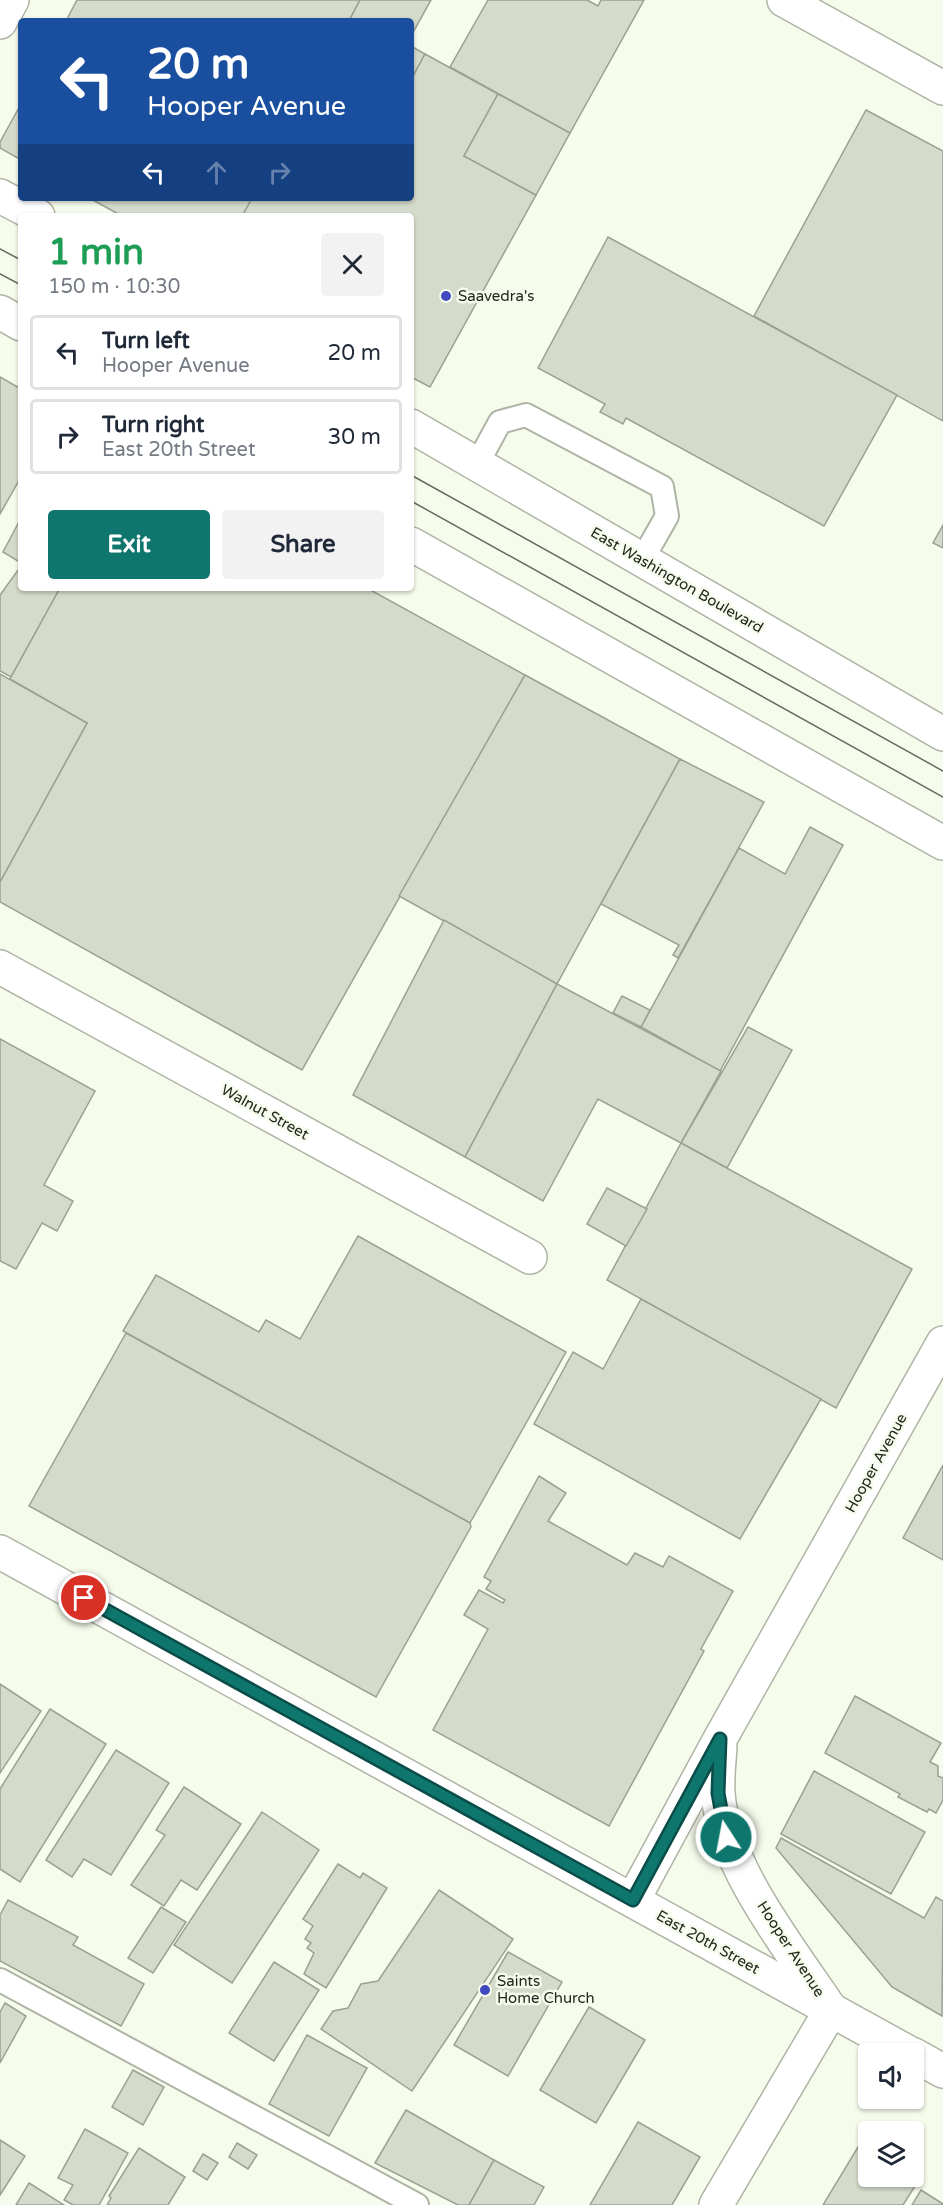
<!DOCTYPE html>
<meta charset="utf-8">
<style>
body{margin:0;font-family:"Varela Round",sans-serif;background:#f2f2f3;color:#1f2937;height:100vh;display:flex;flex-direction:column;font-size:22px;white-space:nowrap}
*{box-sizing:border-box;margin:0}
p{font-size:20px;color:#747a83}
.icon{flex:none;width:33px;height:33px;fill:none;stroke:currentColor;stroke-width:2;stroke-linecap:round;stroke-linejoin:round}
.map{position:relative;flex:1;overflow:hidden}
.details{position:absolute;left:18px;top:213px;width:396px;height:378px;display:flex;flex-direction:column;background:#fff;border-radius:6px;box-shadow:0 2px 4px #0004}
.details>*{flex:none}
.top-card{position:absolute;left:18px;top:18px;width:396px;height:183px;border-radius:6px;box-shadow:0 2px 4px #0004;background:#1a4fa0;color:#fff;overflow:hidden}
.fabs{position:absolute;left:858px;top:2043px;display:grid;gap:12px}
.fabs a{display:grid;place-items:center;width:66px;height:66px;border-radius:6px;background:#fff;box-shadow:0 2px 4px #0004;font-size:30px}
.pin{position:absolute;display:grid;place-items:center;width:51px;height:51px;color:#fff;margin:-26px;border:3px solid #fff;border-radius:50%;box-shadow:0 2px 6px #0007}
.me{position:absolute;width:66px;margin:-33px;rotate:349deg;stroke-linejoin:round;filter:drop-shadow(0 0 4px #0008)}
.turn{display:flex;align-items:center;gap:21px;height:126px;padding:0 30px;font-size:27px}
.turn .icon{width:78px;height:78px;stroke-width:2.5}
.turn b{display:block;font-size:42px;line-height:51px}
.lanes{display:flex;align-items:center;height:57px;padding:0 30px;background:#0003;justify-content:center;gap:30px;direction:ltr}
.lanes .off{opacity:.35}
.round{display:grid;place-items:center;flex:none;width:63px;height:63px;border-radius:6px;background:#f2f2f3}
.head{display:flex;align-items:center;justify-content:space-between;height:102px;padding:0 30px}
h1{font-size:36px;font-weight:800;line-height:45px;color:#1e9e55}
.cta{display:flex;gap:12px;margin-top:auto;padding:12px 30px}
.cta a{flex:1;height:69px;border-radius:6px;background:#0f766e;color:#fff;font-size:24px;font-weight:800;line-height:69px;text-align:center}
.cta a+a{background:#f2f2f3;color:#1f2937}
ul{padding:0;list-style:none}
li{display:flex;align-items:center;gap:18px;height:75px;margin:0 12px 9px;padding:0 18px;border:3px solid #e0e1e3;border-radius:6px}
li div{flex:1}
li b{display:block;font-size:22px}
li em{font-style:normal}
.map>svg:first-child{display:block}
</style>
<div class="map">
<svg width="943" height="2205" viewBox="0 0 943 2205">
<rect width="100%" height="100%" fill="#f6fcec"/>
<g fill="#d5dbca" stroke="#9ba191" stroke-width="1.5">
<polygon points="77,0 360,0 349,21 66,21"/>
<polygon points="360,0 431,0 411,36 411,21 349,21"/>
<polygon points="488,0 587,0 598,6 601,0 644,0 570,133 450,67"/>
<polygon points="411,46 425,54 411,80"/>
<polygon points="425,54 498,94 464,156 536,195 430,387 411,377 411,216 242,216 252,198 411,198 411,80"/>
<polygon points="498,94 570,133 536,195 464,156"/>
<polygon points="21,104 21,160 0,148 0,142"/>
<polygon points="866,110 943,151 943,421 754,316"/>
<polygon points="89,198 252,198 242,216 122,216"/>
<polygon points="608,237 897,395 824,526 626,418 623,424 600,412 605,404 538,368"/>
<polygon points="0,377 21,389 21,477 0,514"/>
<polygon points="21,518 21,563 3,552"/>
<polygon points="943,525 943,548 933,543"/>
<polygon points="21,566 21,588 60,588 11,677 0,671 0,595"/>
<polygon points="60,588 367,588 525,675 302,1070 0,902 0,882 87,723 10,679"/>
<polygon points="0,674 87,723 0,882"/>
<polygon points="525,675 680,759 557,984 399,896"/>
<polygon points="680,759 764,802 678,958 673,955 679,945 601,904"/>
<polygon points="810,827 843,845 720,1071 641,1027 739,848 785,874"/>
<polygon points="444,920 557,984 465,1157 353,1095"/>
<polygon points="557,984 721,1071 681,1143 598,1099 543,1201 465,1157"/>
<polygon points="622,996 650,1010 641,1027 613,1013"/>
<polygon points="748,1027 792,1050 727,1168 681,1143"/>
<polygon points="0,1039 95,1091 44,1185 73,1201 57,1231 42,1223 16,1269 0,1261"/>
<polygon points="681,1143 912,1269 836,1408 607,1280"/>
<polygon points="607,1188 647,1209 626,1246 587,1224"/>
<polygon points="358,1236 566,1352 470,1523 123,1331 156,1275 259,1332 266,1320 300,1339"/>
<polygon points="641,1299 821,1399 740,1539 534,1424 573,1352 603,1369"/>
<polygon points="126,1333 470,1523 471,1527 376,1697 29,1506"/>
<polygon points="943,1465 943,1560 903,1538"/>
<polygon points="539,1476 566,1493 548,1521 627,1565 635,1553 663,1567 669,1556 733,1591 701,1649 704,1651 609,1826 433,1730 488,1629 464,1615 479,1590 503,1603 505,1600 486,1589 491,1581 484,1577"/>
<polygon points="0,1684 41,1711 0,1773"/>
<polygon points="855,1696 941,1743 930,1762 938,1766 938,1776 943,1778 943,1800 936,1813 929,1809 927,1812 898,1797 900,1794 825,1753"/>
<polygon points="50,1709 106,1744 20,1882 0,1869 0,1789"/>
<polygon points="116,1750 169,1783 111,1875 84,1859 72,1877 46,1860"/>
<polygon points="814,1771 925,1832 891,1894 781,1834"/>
<polygon points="184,1787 241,1824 197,1890 181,1880 164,1906 131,1885 165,1835 156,1830"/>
<polygon points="262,1812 319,1850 232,1983 174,1945"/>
<polygon points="781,1838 924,1918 936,1897 943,1901 942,2016 892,1987 776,1848"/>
<polygon points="338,1864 360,1878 363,1873 387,1888 326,1988 304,1974 314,1953 307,1948 311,1943 305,1939 313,1926 303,1919"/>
<polygon points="439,1890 513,1939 412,2091 321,2029 333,2011 348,2008 361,1984 378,1981"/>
<polygon points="8,1900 78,1937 73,1945 144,1984 121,2026 0,1961 0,1915"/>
<polygon points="161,1907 186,1922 153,1973 128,1958"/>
<polygon points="508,1952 562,1982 508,2076 454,2045"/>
<polygon points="274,1962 319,1990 274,2061 229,2033"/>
<polygon points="5,2003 26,2016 0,2063 0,2012"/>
<polygon points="589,2007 645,2040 596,2123 540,2090"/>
<polygon points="307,2035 367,2068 329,2136 269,2104"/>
<polygon points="133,2070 164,2087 143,2125 112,2107"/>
<polygon points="406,2110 494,2160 469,2205 458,2205 375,2163"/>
<polygon points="638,2122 700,2157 672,2205 590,2205"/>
<polygon points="85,2129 128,2153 99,2205 73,2205 64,2200 73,2185 58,2178"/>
<polygon points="0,2140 25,2156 0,2195"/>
<polygon points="237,2143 257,2155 248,2169 229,2157"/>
<polygon points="858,2147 868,2153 868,2176 906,2176 917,2183 903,2205 823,2205"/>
<polygon points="139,2148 185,2177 168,2205 107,2205 111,2198 109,2196"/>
<polygon points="203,2154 218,2163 207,2180 193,2171"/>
<polygon points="494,2160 544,2187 534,2205 469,2205"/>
<polygon points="29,2183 64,2205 16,2205"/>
<polygon points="921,2190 943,2204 943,2205 912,2205"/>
</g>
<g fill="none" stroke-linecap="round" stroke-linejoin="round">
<g stroke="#afb4a5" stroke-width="26">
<g id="lane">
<polyline points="477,464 500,422 526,415 662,487 667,516 642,560"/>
<polyline points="0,1980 417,2205"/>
</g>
</g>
<g stroke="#afb4a5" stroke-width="36">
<g id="street">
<polyline points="784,0 943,88"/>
<polyline points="0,22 12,0"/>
<polyline points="0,967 530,1257"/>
<polyline points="0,1552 911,2054"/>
<polyline points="914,2055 943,2071"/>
</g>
</g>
<g stroke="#afb4a5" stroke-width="36">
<g id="secondary">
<polyline points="633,1900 720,1739 943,1343"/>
<path d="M716 2205 831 2010C791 1950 723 1866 718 1793 717 1778 719 1762 720 1747"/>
</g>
</g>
<g stroke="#afb4a5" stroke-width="36">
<g id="primary">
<polyline points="0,196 38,216"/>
<polyline points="0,312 21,324"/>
<polyline points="411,426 943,734"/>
<polyline points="411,544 943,843"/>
</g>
</g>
<use href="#lane" stroke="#fff" stroke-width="22"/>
<use href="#street" stroke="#fff" stroke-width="33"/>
<use href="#secondary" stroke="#fff" stroke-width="33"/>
<use href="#primary" stroke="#fff" stroke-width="33"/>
<g stroke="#676b62" stroke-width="1.5">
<polyline points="0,249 21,260"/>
<polyline points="0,274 21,285"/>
<polyline points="411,475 943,771"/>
<polyline points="411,501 943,797"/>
</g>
</g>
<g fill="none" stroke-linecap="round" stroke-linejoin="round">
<g stroke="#0a4d48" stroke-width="15">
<polyline id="route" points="84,1598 633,1900 720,1739 718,1793 726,1837"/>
</g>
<use href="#route" stroke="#0f766e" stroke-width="10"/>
</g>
<g fill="#4049bd" stroke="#f6fcec" stroke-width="2">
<circle cx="446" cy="296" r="6"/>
<circle cx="485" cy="1990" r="6"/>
</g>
<g text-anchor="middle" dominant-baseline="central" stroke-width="5" stroke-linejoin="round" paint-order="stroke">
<g font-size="15" fill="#232620" stroke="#f6fcec" text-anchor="start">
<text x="458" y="296">Saavedra's</text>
<text x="497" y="1981">Saints<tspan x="497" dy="17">Home Church</tspan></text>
</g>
<g font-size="15" fill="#232620" stroke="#f6fcec">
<text transform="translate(677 580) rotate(30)">East Washington Boulevard</text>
<text transform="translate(265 1112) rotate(29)">Walnut Street</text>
<text transform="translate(876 1463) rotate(-61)">Hooper Avenue</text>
<text transform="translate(708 1942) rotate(29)">East 20th Street</text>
<text transform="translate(791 1949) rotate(57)">Hooper Avenue</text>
</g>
</g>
</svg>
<div class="fabs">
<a><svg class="icon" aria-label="sound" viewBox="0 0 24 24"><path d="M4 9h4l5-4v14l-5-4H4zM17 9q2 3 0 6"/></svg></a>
<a><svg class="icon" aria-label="layers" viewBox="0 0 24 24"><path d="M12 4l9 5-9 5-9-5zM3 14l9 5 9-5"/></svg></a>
</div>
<div class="pin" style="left:84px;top:1598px;background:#d93025"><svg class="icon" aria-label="arrive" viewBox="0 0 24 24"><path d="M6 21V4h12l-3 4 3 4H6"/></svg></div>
<svg class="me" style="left:726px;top:1837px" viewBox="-20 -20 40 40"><circle r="17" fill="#0f766e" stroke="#fff" stroke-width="3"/><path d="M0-11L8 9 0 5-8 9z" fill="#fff"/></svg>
<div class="top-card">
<div class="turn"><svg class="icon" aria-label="left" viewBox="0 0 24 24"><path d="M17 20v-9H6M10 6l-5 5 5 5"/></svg><div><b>20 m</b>Hooper Avenue</div></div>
<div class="lanes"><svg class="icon" aria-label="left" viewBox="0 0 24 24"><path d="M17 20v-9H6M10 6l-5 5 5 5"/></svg><svg class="icon off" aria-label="ahead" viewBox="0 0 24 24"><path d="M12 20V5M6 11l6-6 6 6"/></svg><svg class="icon off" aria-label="right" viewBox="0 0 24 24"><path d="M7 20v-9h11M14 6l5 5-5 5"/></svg></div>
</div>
<section class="details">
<div class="head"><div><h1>1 min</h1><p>150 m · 10:30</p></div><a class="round"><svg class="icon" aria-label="close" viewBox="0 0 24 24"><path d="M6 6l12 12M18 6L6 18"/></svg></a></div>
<ul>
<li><svg class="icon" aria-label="left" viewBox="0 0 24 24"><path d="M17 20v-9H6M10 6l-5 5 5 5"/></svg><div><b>Turn left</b><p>Hooper Avenue</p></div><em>20 m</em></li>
<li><svg class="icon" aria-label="right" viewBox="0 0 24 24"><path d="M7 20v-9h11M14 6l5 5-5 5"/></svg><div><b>Turn right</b><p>East 20th Street</p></div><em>30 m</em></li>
</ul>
<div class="cta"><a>Exit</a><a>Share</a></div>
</section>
</div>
